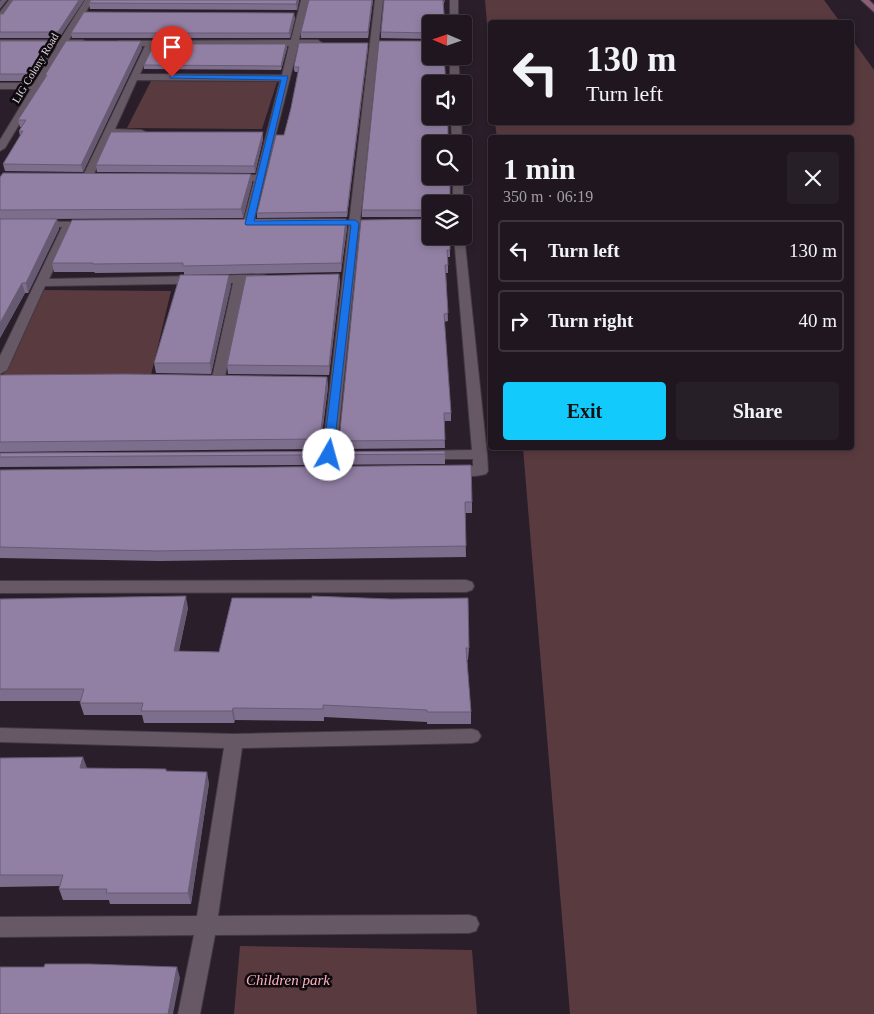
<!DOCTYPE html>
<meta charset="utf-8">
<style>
body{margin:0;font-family:Georgia,serif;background:#271f28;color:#f1f3f6;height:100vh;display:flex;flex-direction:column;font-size:19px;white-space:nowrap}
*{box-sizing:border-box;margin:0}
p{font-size:16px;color:#a19fa4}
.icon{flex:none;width:28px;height:28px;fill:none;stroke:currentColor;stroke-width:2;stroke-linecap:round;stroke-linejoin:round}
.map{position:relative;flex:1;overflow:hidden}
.side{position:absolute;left:488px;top:135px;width:366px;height:315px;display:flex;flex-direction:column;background:#1f161f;border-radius:5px;box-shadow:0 2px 8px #0003,0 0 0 1px #3c353d}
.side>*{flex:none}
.banner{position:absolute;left:488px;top:20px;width:366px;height:105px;border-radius:5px;box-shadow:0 2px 8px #0003,0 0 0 1px #3c353d;background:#1f161f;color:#f1f3f6;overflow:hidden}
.needle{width:32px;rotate:272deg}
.tools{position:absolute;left:422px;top:15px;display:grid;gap:10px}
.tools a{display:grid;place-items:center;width:50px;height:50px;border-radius:5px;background:#1f161f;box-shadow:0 2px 8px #0003,0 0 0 1px #3c353d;font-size:25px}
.pin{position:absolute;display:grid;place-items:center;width:42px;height:42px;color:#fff;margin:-51px -21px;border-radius:50% 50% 50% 0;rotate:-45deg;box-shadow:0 0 5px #0007}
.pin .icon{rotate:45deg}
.me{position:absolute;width:55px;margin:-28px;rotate:7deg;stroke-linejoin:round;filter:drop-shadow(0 0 4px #0008)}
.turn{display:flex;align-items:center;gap:18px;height:105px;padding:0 15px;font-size:22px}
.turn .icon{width:65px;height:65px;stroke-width:2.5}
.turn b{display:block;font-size:35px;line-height:42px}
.round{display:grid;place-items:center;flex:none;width:52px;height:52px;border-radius:5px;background:#271f28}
.summary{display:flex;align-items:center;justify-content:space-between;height:85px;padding:0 15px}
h1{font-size:30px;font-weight:700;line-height:38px}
.primary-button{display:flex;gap:10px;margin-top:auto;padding:10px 15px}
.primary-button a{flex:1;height:58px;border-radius:5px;background:#12cafb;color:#111;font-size:20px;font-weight:700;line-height:58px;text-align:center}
.primary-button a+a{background:#271f28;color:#f1f3f6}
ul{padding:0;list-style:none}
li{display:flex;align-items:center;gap:15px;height:62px;margin:0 10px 8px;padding:0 5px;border:2px solid #3c353d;border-radius:5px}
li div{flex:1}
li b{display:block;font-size:19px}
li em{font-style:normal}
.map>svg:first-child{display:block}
</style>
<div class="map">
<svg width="874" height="1014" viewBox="0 0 874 1014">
<rect width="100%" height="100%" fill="#291e29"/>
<g fill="#593b3f">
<polygon points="485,0 824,0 840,22 490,22 490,59"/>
<polygon points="851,38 874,70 874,1014 570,1014 523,448 851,448 851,138 497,138 495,123 851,122"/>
<polygon points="151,81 277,82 262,129 127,128"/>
<polygon points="42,290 171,291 151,375 3,375"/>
<polygon points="240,946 472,950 477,1014 234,1014"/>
</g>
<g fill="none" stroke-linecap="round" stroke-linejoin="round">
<g stroke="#433942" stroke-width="2">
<g id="street">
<polygon points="9,0 17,0 3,19 0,19 0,12"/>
<polygon points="85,0 93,0 69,40 83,40 87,43 83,46 66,46 5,148 0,151 0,140 31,89 0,89 0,83 34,83 57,46 0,46 0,40 60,40"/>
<path d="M301 0H309L299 40H318L322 43 318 46H298L253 225H245L243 223 254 181H231L226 178 231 175H256L280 81 137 80 115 129 142 130 147 133 142 136 112 135 92 178 91 180H83L82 178 145 46H121L118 45V41L291 40ZM153 46H289L282 75 140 74Z"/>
<polygon points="375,0 383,0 336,455 334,458 324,458 322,455"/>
<rect x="450" y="0" width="8" height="24"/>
<polygon points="450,56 458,56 460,84 450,84"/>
<polygon points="451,116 461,116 462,144 452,144"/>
<rect x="453" y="176" width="10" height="28"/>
<polygon points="0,221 94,222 96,224 94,226 73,227 49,279 240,275 265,275 271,279 265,283 245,283 224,381 214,381 212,378 233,283 45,286 7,370 0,374 0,356 62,227 0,227"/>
<path d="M464 234 487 454 488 471 486 474C475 477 457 477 446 474L444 471 446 468 473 466V459H424L419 458 417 455 419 452 424 451 472 450 454 236H464Z"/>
<polygon points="466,580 472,582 474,586 472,590 466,592 0,593 0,581"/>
<polygon points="0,728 234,734 472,729 478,731 481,736 478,741 472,743 242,748 218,916 469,915 476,917 479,924 476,931 469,933 215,935 200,1014 178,1014 194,935 0,937 0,917 197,916 224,748 0,742"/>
</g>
</g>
<g stroke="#433942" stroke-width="2">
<polygon id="secondary" points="861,0 869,0 874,5 874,12"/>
</g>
<use href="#street" fill="#665965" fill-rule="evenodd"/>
<use href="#secondary" fill="#8b5d79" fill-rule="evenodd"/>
</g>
<g fill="#7e6e8d">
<polygon points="84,0 59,38 0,38 0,14"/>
<polygon points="299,0 297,10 90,9 89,3"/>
<polygon points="309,0 373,0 368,38 301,38 301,32"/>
<polygon points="445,0 443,6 431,24 431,40 431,39 381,38 381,32"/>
<polygon points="295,18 290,38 72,38 71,33"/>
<polygon points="0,41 52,41 54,48 33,81 0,81"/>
<polygon points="368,43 368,48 347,217 257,218 257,213 284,135 291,108 298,72 295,72 294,70 294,66"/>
<polygon points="286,44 287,48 281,70 144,69 144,65"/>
<polygon points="142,48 83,172 5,171 3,164 20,136 19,131 21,127 20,127 18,120 46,77 45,75"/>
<polygon points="263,132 263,139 255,173 97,172 96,165"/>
<polygon points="251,174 252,183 243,218 34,219 57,219 59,229 28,293 25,293 0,338 0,177"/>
<polygon points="431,204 431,218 431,217 362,217 362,210"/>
<polygon points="346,219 347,228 341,272 184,275 184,272 95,273 94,272 54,272 52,263"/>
<polygon points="431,236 450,250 450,257 448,257 448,273 446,273 448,321 444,322 451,413 451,421 444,421 445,448 339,449 339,441"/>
<polygon points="339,274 340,283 329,375 228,374 227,365"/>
<polygon points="231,285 211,374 156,373 154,363"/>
<polygon points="0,375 327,377 328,387 320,449 0,452"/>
<polygon points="445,451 445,464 0,467 0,453"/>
<polygon points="0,470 472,502 472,513 465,513 466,557 159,561 0,558"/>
<polygon points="0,599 188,608 179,651 219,652 469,648 468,660 467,660 471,712 471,724 427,724 427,722 324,717 324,721 235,720 234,723 144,723 142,715 84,715 80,703 81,701 0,701"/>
<polygon points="0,758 87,768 166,769 167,772 209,783 191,904 110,904 109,900 63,900 59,889 60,886 0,887"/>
</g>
<g fill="#665a73">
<polygon points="1,0 7,0 0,9 0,1"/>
<polygon points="79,0 84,0 59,38 58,32"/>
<polygon points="297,0 299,0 297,10 296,4"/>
<polygon points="372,0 373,0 368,38 368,32"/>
<polygon points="294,13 295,18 290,38 289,33"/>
<polygon points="52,41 54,48 33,81 31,74"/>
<polygon points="141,41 142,48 83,172 81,165"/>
<polygon points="368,43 368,48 347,217 347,212"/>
<polygon points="286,44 287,48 281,70 281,66"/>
<polygon points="263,132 263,139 255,173 254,166"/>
<polygon points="251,174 252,183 243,218 241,209"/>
<polygon points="57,219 59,229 28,293 26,283"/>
<polygon points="346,219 347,228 341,272 341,263"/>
<polygon points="339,274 340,283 329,375 329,366"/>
<polygon points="229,275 231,285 211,374 210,363"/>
<polygon points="22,283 25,293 0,338 0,323"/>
<polygon points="327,377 328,387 320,449 320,439"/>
<polygon points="186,596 188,608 176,663 174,651"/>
<polygon points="233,708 235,720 234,723 232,711"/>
<polygon points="83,757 87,768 80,768"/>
<polygon points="207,772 209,783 191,904 188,893"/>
<polygon points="177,967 180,978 173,1014 168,1014"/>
</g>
<g fill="#9280a4" stroke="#665a73">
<polygon points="13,0 79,0 58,32 0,32 0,14 3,14"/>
<polygon points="91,0 297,0 296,4 89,3"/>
<polygon points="309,0 372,0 368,32 301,32"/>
<polygon points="384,0 443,0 443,2 445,24 431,24 431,34 431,33 381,32"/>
<polygon points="84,12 294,13 289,33 71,33"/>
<polygon points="0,41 52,41 31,74 0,74"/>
<polygon points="66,41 141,41 81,165 3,164 23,131 19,131 26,120 18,120 47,75 45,75"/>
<polygon points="379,41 431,41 431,56 444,56 446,84 431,84 431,116 448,116 448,144 431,144 431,176 450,176 450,204 431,204 431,211 431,210 362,210"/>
<polygon points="299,43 368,43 347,212 257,213 276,135 284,135 291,108 299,67 295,67 294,66"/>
<polygon points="154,44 286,44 281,66 144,65"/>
<polygon points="111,132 263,132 254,166 96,165"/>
<polygon points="3,173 251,174 241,209 0,210 0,177"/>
<polygon points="0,219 57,219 26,283 22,283 0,323"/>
<polygon points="346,219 341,263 183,266 183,263 93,264 93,263 52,263 72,220"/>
<polygon points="431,219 431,236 450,236 450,250 447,250 448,265 445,265 448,313 444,314 451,413 444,413 445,440 339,441 361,220"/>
<polygon points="339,274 329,366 227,365 246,276"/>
<polygon points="180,275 229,275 210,363 154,363"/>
<polygon points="125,374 327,377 320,439 0,442 0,375"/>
<polygon points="445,451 445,454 0,457 0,453"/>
<polygon points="471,465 472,502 465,502 466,546 157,551 0,547 0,470"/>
<polygon points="186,596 174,651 219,652 232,598 312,598 312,596 391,599 468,598 469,648 466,648 471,712 427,712 427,710 323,705 323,709 233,708 232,711 141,711 143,703 80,703 84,689 0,689 0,599"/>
<polygon points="83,757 80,768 166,769 166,771 207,772 188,893 106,893 107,889 59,889 63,875 0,875 0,758"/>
<polygon points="45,964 90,964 177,967 168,1014 0,1014 0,967 44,967"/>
</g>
<polygon fill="#1a73e8" stroke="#114b97" points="172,75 288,76 254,221 355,220 359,223 333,457 325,457 323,455 351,225 246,225 245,224 281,80 170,78 170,76"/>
<g text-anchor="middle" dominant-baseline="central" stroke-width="5" stroke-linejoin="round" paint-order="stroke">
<g font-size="11" fill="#ded6dd" stroke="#0f0a0f">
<text transform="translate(35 68) rotate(-59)">LIG Colony Road</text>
</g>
<g font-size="15" font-style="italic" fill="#fdb3bd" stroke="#0f0a0f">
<text x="288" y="980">Children park</text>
</g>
</g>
</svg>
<div class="tools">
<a><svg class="needle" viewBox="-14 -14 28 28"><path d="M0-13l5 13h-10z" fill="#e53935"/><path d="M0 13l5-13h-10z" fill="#a19fa4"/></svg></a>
<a><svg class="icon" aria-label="sound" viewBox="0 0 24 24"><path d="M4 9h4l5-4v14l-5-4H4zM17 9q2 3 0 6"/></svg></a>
<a><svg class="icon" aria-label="search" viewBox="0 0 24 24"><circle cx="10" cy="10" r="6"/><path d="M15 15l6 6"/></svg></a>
<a><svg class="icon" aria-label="layers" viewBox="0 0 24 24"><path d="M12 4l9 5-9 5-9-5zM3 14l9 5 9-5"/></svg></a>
</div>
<div class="pin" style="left:172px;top:77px;background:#d93025"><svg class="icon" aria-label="arrive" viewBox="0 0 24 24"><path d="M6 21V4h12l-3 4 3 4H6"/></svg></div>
<svg class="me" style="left:329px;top:455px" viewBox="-20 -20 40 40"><circle r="19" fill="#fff"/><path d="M0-13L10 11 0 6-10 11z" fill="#1a73e8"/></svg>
<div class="banner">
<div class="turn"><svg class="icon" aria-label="left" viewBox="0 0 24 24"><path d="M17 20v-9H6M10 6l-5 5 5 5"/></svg><div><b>130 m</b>Turn left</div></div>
</div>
<section class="side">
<div class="summary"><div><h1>1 min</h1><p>350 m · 06:19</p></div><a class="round"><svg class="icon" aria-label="close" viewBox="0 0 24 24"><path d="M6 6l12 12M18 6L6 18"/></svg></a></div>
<ul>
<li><svg class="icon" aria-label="left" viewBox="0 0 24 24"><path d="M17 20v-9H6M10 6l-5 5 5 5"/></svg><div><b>Turn left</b></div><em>130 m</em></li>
<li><svg class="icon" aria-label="right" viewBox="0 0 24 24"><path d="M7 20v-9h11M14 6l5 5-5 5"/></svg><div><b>Turn right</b></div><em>40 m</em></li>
</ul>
<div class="primary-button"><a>Exit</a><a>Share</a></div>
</section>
</div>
